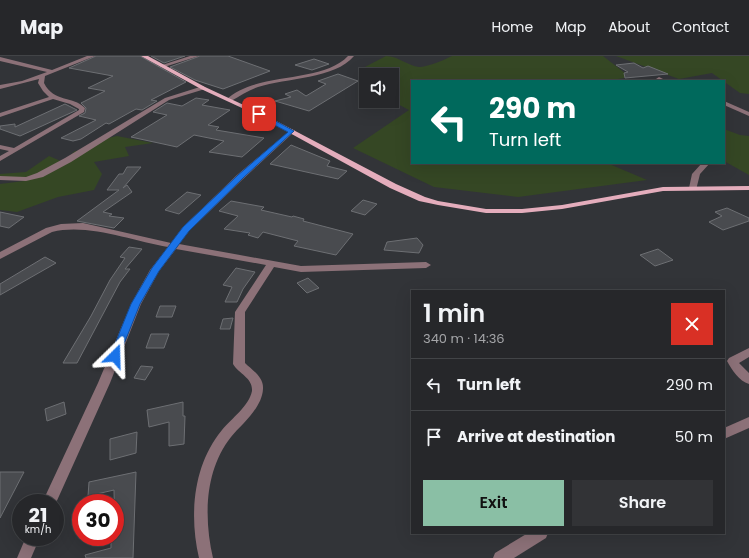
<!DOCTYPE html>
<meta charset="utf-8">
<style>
body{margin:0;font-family:Poppins,sans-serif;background:#323336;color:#f1f3f6;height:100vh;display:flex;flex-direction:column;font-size:15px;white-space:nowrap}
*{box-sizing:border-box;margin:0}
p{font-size:13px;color:#a4a5a8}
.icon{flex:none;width:22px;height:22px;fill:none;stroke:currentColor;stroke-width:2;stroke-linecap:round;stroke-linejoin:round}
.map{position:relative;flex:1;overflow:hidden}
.sheet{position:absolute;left:411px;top:234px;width:314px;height:244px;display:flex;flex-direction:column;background:#26272a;border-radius:0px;box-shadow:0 4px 16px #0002,0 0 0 1px #424447}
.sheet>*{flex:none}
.hud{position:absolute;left:411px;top:24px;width:314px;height:84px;border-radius:0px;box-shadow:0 4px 16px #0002,0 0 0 1px #424447;background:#00695c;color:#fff;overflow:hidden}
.fabs{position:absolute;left:359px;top:12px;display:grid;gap:8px}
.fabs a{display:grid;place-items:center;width:40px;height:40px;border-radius:0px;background:#26272a;box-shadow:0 4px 16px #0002,0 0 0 1px #424447;font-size:20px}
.speed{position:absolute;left:12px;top:438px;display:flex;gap:8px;font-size:20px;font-weight:700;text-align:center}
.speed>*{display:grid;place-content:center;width:52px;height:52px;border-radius:50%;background:#26272a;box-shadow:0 4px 16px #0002,0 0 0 1px #424447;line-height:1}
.speed small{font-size:10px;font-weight:400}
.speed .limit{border:6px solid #d22;background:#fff;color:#111}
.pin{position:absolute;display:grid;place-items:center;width:34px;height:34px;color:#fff;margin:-17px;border-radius:8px;box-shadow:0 2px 6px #0006}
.me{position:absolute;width:44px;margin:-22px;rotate:22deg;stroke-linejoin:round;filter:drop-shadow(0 0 3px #0008)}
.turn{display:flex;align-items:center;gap:14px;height:84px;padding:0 12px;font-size:18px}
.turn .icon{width:52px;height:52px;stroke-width:2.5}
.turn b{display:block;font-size:28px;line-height:34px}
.round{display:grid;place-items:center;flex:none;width:42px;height:42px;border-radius:0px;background:#323336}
.overview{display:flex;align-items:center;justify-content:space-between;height:68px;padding:0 12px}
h1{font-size:24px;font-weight:600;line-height:30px}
.cta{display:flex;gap:8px;margin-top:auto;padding:8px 12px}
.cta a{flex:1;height:46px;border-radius:0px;background:#8abfa5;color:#111;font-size:16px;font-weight:600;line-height:46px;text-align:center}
.cta a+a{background:#323336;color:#f1f3f6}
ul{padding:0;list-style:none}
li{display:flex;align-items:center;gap:12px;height:52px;padding:0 12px;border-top:1px solid #424447}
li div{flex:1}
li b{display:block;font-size:15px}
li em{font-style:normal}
header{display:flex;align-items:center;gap:24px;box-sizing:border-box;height:56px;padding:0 20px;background:#26272a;border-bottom:1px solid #424447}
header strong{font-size:19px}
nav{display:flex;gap:22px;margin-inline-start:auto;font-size:14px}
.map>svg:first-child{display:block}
</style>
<header>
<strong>Map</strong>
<nav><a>Home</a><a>Map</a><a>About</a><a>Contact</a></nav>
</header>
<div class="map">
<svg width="749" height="502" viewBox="0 0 749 502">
<rect width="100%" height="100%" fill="#323438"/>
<g fill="#354724">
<path d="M386 0C398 0 408 10 419 11 428 11 444 4 452 0H603L630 21 606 25H412V107H607L647 124 518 141 434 131 353 92 409 54 392 45V19H366V31L365 30 361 13Z"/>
<polygon points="616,0 749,0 749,38 740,37 712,17 679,23"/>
<polygon points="724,73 740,79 749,80 749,119 724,105"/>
<polygon points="117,80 153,87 125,91 129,100 94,106 102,118 94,134 58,141 17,156 0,154 0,128 24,125 0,120 0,118 26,116 49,100 63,106 75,95 87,94 104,83"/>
</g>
<g fill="#494b4f" stroke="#6d6f73">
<polygon points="96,0 140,0 186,26 151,44 157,45 142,54 136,53 109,68 106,67 81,83 73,85 61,82 96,64 79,60 85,57 86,52 81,47 105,35 88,32 113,20 69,12"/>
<polygon points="151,0 185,0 164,7"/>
<polygon points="200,0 228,0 270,15 223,33 195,24 170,11"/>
<polygon points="314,3 329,8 312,14 295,9"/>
<polygon points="634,7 643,12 648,10 668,18 625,22 624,17 628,16 616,9"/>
<polygon points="338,18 358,25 309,55 275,45 291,41 285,38 297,34 306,40 326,28 318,25"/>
<polygon points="196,42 209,44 202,49 230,54 208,69 219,71 216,74 264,82 242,101 209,96 224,85 194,79 177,91 131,81 167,59 153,56 167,47 182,50"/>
<polygon points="65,48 77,54 20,80 0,73 0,70 15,68 15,71"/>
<polygon points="291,89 330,105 327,110 347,115 338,123 270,108"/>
<polygon points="127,111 141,111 123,132 127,129 132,136 103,156 112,158 109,160 124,162 114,172 77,165 119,134 107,134 119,118 123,118"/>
<polygon points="187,136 201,139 179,158 165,154"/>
<polygon points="363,144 377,148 365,159 351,155"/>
<polygon points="231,145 264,151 261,154 292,161 293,160 304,163 303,165 353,178 336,199 294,190 298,185 263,176 258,182 248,179 250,177 224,173 238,160 219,155"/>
<polygon points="727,152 749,162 749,165 723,174 709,166 722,160 715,156"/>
<polygon points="0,156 24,161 9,172 0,170"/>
<polygon points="417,182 423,189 419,197 384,194 387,186"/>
<polygon points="129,191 142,193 125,213 130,213 120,226 77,307 63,307 91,260 110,224 125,202 120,201"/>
<polygon points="658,193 673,204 655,210 640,199"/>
<polygon points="45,201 56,207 0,239 0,228"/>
<polygon points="236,212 255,216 243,233 237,246 225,246 232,231 223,229"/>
<polygon points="308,222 319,232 307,237 297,227"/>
<polygon points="160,250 176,250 172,261 156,261"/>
<polygon points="233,262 230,273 220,273 223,263"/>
<polygon points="151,278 169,278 164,292 146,292"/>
<polygon points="141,310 153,311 145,324 134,322"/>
<polygon points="64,346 66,358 47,365 45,353"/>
<polygon points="183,346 183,360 185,360 184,388 169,390 169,366 149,371 147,354"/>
<polygon points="137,376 136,397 110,404 110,383"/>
<polygon points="0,416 24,416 0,462"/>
<polygon points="136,416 133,502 86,502 85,499 111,492 111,481 115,481 114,434 88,440 89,426"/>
</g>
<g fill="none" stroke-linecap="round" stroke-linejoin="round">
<g fill="#8c7178" fill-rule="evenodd">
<path d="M87 0H95L45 20 44 27C54 47 72 39 85 52L84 56 0 105V100L9 95 0 93V89L14 92 79 54V53L70 48 53 43 0 61V57L49 41 43 35 38 27 39 23 0 33V29L22 25 47 16 0 5V1L52 14Z"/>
<polygon points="190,0 199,0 164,11 159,10"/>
<path d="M348 0H354C335 23 286 22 258 31 249 34 240 40 231 45L226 44C256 15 322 28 348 0Z"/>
<polygon points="659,21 667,25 657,24 656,23"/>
<polygon points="203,30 206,32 205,33 169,44 71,106 43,121 26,125 0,124 0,120 26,121 37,117 65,102 165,42"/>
<polygon points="724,45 749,56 749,60 724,49"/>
<path d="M292 73 295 75 294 76 243 123 189 175 179 188 301 210 426 206 431 209 426 212 301 216 274 211 245 256V307C252 314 264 321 263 333 262 352 242 368 231 381 204 415 204 463 213 502H199C189 459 193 409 222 374 232 362 249 350 252 335 253 322 239 318 233 308L235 256 266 209 176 193 159 215 141 248 110 327 55 449V447H42L98 327 131 248 150 214 168 191C132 185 88 167 52 176L0 203V196L46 172 61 168 83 167 171 187 183 171 237 119Z"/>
<polygon points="702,107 710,107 700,118 696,134 690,134 689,132 692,118"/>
<path d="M749 292V301L739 307 749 317V328C739 325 732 314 727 305L729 302Z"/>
<polygon points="749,361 749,372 724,383 724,372"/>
<polygon points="528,477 548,477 546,482 514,502 493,502 495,497"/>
<polygon points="26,481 40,481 31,502 17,502"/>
</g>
<polygon fill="#e4adbc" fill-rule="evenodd" points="141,0 148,0 205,31 261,57 396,128 425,141 438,145 486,153 522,153 562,149 663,131 749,130 749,134 663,135 562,153 522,157 486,157 438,149 419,145 390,132 257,59 201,33"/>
</g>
<polygon fill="#1a73e8" stroke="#114b97" points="257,57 261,57 294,75 243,122 189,175 159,215 140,248 118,303 111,303 110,300 131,248 152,212 183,171 238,119 288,76 257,60"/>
</svg>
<div class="fabs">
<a><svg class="icon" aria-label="sound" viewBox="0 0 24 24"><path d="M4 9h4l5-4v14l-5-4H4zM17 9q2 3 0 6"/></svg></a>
</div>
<div class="speed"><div>21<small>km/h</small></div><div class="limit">30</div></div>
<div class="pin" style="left:259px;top:58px;background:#d93025"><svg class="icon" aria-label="arrive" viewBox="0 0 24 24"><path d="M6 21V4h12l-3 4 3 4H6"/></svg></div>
<svg class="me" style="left:115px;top:300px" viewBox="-20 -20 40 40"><path d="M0-17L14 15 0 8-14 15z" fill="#1a73e8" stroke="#fff" stroke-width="4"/></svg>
<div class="hud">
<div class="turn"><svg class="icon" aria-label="left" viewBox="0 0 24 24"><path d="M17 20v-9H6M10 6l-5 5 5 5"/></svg><div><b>290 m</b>Turn left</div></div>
</div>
<section class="sheet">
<div class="overview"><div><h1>1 min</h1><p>340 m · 14:36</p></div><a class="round" style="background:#d93025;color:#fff"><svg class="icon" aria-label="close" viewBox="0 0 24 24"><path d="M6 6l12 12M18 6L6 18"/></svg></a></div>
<ul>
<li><svg class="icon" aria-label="left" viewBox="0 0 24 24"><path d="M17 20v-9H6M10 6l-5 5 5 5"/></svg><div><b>Turn left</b></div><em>290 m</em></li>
<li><svg class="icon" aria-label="arrive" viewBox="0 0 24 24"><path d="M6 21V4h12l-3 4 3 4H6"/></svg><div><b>Arrive at destination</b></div><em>50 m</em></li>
</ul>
<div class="cta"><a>Exit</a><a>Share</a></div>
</section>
</div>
